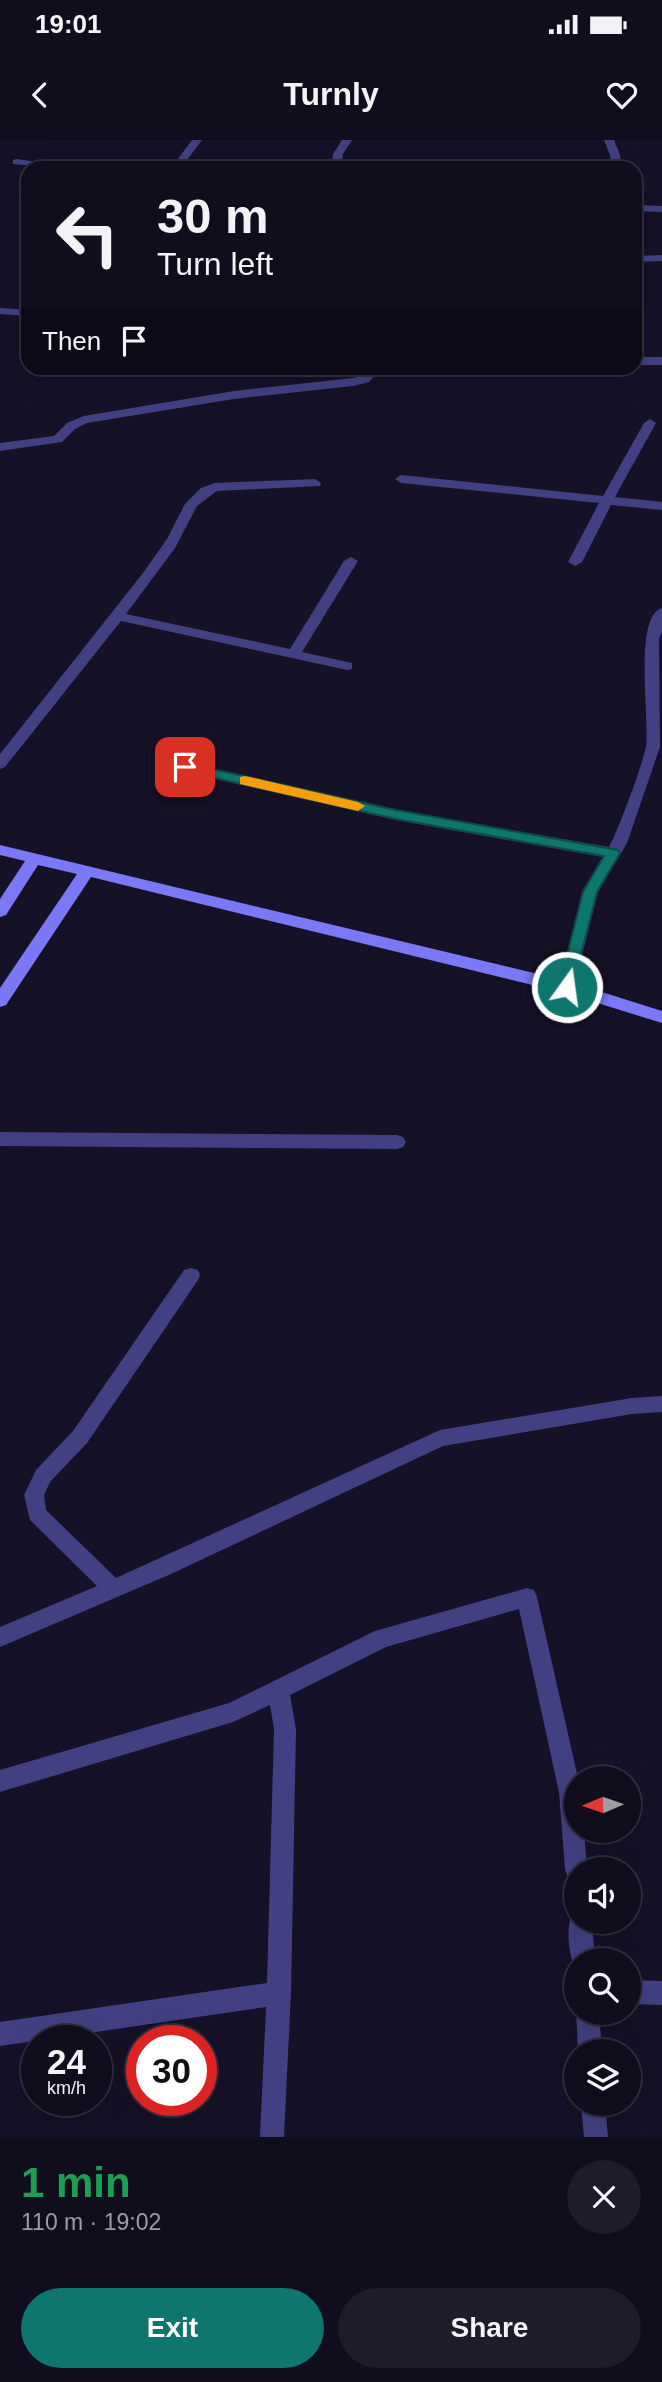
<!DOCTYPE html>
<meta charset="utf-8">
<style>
body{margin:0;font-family:Helvetica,sans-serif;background:#1e1b2a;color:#f1f3f6;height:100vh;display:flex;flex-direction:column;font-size:26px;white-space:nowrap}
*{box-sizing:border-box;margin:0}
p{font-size:23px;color:#9c9ca4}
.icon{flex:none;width:38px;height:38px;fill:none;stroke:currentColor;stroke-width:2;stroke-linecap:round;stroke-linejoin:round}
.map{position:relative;height:1997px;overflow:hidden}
.details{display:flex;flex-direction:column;background:#100d1d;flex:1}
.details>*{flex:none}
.banner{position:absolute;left:21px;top:21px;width:621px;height:214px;border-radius:21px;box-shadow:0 7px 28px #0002,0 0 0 2px #302d3b;background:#100d1d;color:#f1f3f6;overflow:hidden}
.needle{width:46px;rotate:268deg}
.buttons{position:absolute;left:564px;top:1626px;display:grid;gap:14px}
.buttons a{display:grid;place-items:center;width:77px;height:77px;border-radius:50%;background:#100d1d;box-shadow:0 7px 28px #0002,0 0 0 2px #302d3b;font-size:35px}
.speed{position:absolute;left:21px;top:1885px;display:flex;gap:14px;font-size:35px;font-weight:700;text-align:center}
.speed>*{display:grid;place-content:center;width:91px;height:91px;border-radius:50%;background:#100d1d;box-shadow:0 7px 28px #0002,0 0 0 2px #302d3b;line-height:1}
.speed small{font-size:18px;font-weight:400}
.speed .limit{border:10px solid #d22;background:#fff;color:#111}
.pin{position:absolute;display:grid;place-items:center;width:60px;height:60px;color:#fff;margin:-30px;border-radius:14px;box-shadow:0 4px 10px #0006}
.me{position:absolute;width:77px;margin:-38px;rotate:14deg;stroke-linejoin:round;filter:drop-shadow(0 0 5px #0008)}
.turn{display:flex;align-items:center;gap:24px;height:147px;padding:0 21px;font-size:32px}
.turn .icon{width:91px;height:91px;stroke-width:2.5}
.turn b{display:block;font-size:49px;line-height:60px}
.then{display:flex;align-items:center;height:66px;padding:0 21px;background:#0003;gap:14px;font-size:26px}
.round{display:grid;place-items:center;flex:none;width:74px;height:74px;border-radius:37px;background:#1e1b2a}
.overview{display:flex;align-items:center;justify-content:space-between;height:119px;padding:0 21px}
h1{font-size:42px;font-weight:800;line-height:52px;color:#1e9e55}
.button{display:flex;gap:14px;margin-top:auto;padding:14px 21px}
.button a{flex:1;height:80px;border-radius:42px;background:#0f766e;color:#fff;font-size:28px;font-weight:800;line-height:80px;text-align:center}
.button a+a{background:#1e1b2a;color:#f1f3f6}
.status{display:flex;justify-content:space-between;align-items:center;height:49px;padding:0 35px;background:#100d1d;direction:ltr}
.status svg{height:19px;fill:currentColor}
header{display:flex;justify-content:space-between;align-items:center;height:91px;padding:0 21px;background:#100d1d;font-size:32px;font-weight:800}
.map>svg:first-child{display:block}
</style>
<div class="status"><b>19:01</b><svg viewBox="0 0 49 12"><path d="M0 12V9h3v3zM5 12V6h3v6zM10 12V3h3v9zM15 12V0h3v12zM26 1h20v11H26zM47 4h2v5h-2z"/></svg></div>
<header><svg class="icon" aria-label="back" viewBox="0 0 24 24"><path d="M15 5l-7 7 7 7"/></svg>Turnly<svg class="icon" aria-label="heart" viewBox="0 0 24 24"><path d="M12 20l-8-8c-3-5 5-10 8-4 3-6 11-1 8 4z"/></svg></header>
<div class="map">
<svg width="662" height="1997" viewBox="0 0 662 1997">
<rect width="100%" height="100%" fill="#151127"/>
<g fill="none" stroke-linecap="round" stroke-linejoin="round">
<g fill="#424082" fill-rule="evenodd">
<polygon points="192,0 202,0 181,28 171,28"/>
<polygon points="342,0 352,0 343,14 341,28 331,28 333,14"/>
<polygon points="604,0 614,0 620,15 621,28 611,28 610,15"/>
<polygon points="17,19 55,25 60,28 13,24 13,20"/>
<polygon points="635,65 662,66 662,72 635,71"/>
<polygon points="662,115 662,121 635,122 635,116"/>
<polygon points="0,168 28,170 28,176 0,174"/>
<rect x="635" y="217" width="27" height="8"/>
<polygon points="370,228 382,228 369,242 353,246 234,259 87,283 75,289 62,302 0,311 0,303 54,296 67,283 84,276 234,251 353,238 361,236"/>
<polygon points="650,279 656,283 615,357 662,362 662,370 611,365 582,422 575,426 568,422 599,363 401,343 395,339 401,335 603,356 644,283"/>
<polygon points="315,339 321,343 320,346 217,351 197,366 175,408 126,474 290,509 344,421 351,417 358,421 302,512 352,523 352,529 347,530 121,481 5,627 0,629 0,614 143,433 167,399 185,364 201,348 215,343"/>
<path d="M662 468V491L659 499 660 607 627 703 598 752 573 851H561L559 847 582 752 603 717 396 680 185 632 178 627 185 622 396 670 609 707C618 691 643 624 646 606 650 581 633 476 662 468Z"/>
<polygon points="0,992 397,995 403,997 406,1002 403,1007 397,1009 0,1006"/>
<polygon points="191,1128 198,1130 200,1135 198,1140 87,1303 50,1342 44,1355 46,1370 116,1438 440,1290 632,1258 662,1256 662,1272 632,1274 443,1306 171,1434 0,1507 0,1487 97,1446 30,1380 24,1355 36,1330 73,1291 184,1130"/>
<polygon points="527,1448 534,1450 537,1457 578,1638 576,1638 576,1690 584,1690 587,1729 576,1729 576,1740 568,1737 565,1729 559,1652 519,1469 386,1507 290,1555 296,1589 291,1853 284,1997 260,1997 266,1867 0,1906 0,1882 267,1843 274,1589 270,1565 233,1582 0,1652 0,1630 229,1563 375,1491"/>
<path d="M576 1772V1782H592L595 1820H576V1829C568 1815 566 1788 572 1774Z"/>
<polygon points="628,1840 662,1841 662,1865 628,1864"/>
<polygon points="576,1870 599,1872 602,1911 578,1911"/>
<polygon points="581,1964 605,1964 608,1997 584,1997"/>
</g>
<polygon fill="#7a78f5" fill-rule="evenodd" points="0,705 567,841 662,871 662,883 565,853 91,737 6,865 0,867 0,848 77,734 38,725 6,775 0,777 0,759 25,721 0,715"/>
</g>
<polygon fill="#0f766e" stroke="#0a4d48" stroke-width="2" points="185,623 396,670 618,710 620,713 597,752 572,850 567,852 559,847 583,752 604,716 396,679 180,630 180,624"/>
<polygon fill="#f59e0b" points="245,636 358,662 365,666 358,671 240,644 240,637"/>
</svg>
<div class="buttons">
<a><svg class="needle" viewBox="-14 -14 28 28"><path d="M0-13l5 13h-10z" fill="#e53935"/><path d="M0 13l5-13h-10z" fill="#9c9ca4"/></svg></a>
<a><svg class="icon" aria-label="sound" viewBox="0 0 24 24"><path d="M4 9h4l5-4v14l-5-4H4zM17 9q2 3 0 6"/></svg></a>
<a><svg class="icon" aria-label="search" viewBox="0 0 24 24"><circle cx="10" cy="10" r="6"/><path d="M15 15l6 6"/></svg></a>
<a><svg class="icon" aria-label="layers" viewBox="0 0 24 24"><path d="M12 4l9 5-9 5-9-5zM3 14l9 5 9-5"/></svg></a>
</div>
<div class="speed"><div>24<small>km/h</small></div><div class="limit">30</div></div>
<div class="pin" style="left:185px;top:627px;background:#d93025"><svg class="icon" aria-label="arrive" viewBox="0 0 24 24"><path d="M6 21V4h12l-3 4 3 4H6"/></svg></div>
<svg class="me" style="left:567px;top:847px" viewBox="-20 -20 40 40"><circle r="17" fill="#0f766e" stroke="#fff" stroke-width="3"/><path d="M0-11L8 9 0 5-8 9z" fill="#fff"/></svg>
<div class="banner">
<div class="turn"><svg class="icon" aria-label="left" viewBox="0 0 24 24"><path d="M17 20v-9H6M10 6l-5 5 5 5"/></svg><div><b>30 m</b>Turn left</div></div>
<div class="then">Then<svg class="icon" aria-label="arrive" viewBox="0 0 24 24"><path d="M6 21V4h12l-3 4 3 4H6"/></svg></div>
</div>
</div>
<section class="details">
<div class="overview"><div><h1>1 min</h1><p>110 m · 19:02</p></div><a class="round"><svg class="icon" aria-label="close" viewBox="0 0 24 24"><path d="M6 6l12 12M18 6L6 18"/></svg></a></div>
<div class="button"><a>Exit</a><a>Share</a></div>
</section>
